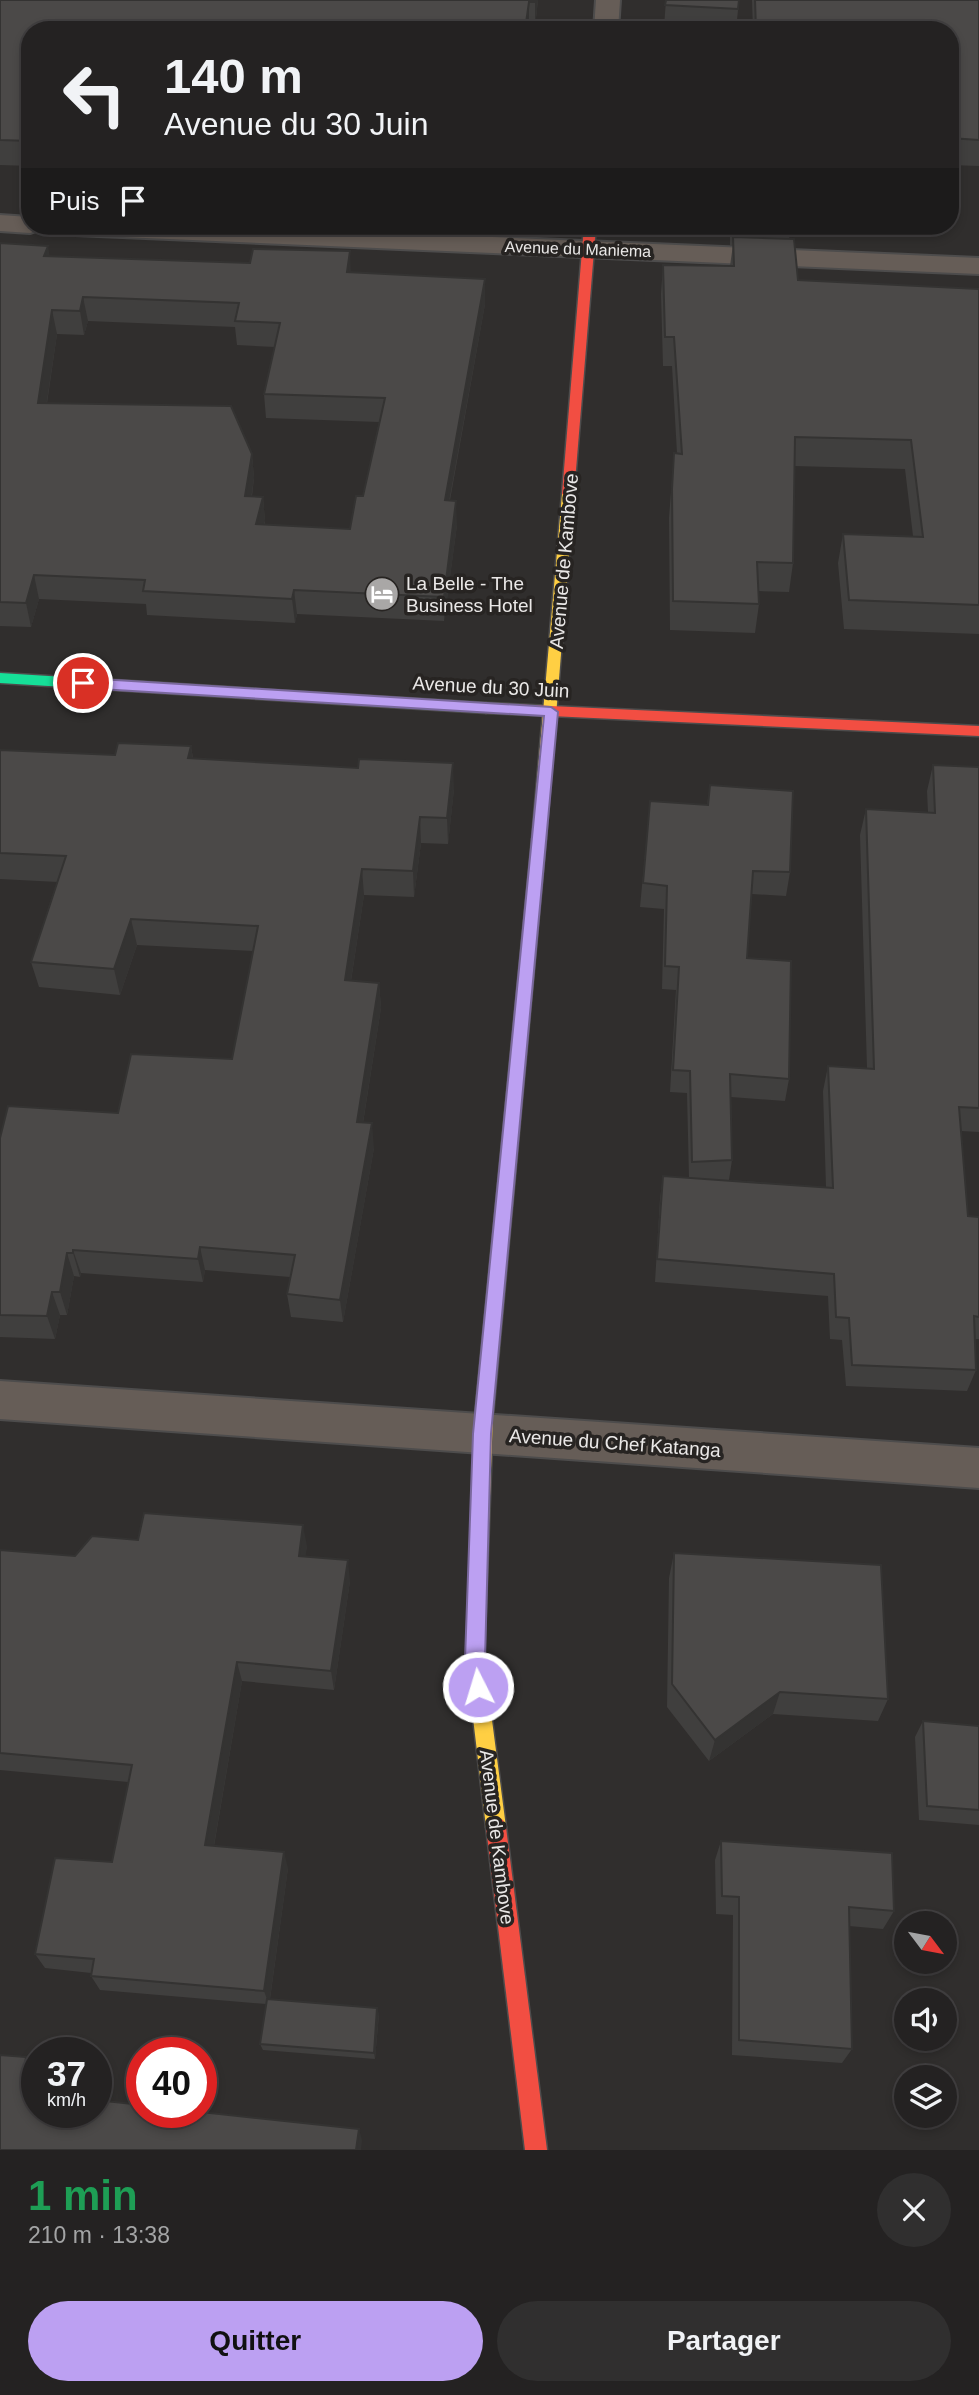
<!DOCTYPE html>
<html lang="fr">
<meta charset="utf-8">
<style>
body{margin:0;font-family:Arial,sans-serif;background:#302f2f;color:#f1f3f6;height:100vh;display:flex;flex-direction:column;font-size:26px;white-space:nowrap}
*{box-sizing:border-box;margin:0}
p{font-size:23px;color:#a3a4a5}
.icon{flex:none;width:38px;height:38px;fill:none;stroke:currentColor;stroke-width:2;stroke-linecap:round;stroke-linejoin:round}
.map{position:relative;height:2150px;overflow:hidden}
.details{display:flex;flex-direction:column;background:#242222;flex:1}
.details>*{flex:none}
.top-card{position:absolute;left:21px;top:21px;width:938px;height:214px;border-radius:28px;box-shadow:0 4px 10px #0003,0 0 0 2px #413f40;background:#242222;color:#f1f3f6;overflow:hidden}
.needle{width:46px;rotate:122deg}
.controls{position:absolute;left:894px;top:1911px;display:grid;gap:14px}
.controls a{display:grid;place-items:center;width:63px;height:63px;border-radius:50%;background:#242222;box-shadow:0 4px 10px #0003,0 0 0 2px #413f40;font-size:35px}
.speed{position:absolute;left:21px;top:2037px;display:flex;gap:14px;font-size:35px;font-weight:700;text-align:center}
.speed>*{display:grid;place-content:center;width:91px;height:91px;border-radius:50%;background:#242222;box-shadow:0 4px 10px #0003,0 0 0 2px #413f40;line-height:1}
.speed small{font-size:18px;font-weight:400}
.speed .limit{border:10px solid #d22;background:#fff;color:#111}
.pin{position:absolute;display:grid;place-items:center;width:60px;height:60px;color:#fff;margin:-30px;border:4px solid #fff;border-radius:50%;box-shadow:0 2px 7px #0007}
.me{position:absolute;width:77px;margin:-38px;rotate:355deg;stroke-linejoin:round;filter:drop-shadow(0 0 5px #0008)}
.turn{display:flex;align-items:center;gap:24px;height:147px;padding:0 28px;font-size:32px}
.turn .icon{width:91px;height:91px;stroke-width:2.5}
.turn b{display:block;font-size:49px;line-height:60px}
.then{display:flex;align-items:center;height:66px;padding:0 28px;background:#0003;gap:14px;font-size:26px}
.round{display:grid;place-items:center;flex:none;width:74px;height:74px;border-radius:37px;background:#302f2f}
.overview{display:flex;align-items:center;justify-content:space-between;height:119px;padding:0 28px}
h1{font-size:42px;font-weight:700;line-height:52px;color:#1e9e55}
.primary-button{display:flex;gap:14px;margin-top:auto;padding:14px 28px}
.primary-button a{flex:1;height:80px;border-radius:42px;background:#bca0f2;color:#111;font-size:28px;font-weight:700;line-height:80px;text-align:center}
.primary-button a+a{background:#302f2f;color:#f1f3f6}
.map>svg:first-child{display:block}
</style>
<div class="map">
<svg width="979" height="2150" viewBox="0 0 979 2150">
<rect width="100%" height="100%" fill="#302e2d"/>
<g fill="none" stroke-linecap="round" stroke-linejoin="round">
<g stroke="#4d4c4c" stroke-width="4">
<g id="street">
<polygon points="596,0 620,0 618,30 594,30"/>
<polygon points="0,215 30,217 30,226 235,226 979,258 979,274 52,234 41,229 30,233 0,231"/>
<polygon points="0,1381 979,1448 979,1488 0,1419"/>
</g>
</g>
<g stroke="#4d4c4c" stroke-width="3">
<g id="fast">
<polygon points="0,673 486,703 493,708 486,713 0,683"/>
<polygon points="539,834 546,839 493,1415 490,1421 484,1423 478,1421 475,1415 532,839"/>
</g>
</g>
<g stroke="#4d4c4c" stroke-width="3">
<g id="slow">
<polygon points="568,490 574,494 546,839 539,844 532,839 562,494"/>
<polygon points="484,1407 490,1409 493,1415 484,1659 506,1827 503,1834 496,1837 489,1834 486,1827 466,1659 475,1415 478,1409"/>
</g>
</g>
<g stroke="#4d4c4c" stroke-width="3">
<g id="jam">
<polygon points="584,226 596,226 574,494 568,498 562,494"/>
<polygon points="486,703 979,726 979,736 486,713 479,708"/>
<polygon points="496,1817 503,1820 506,1827 547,2150 525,2150 486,1827 489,1820"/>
</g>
</g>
<use href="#street" fill="#665d57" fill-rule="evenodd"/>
<use href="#fast" fill="#16e098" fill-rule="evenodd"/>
<use href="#slow" fill="#ffcf43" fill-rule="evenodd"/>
<use href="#jam" fill="#f24e42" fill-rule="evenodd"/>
</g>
<g fill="#403f3e" fill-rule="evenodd">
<polygon points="0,0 538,0 535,27 30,30 30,166 0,165"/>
<polygon points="666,0 739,0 736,30 710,30 664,27"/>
<polygon points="752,0 979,0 979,166 950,165 950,30 753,30"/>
<polygon points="730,226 791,226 789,239 798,280 979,289 979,634 844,629 838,563 843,534 913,536 905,469 794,466 793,563 789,592 758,591 759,604 755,633 670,630 669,518 674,453 677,453 672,366 663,366 661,294 663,265 730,266 733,245 730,245"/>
<path d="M0 243 50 256 485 279V304L450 500 457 525 444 621 297 614 295 623 147 615 146 604 39 599 31 627 0 626ZM88 321 235 327 237 345 275 347 264 394 266 418 379 422 363 496 350 529 265 524V521L263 497 252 496 254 478 252 454 47 403 57 334 84 335Z"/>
<polygon points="191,746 193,758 454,789 448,844 421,843 414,897 364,895 351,981 379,983 381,1008 363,1123 374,1148 343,1322 291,1317 287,1294 290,1277 205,1270 203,1282 81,1273 80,1277 74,1276 67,1315 60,1315 55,1339 0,1337 0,1138 118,1113 232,1059 253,951 137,945 120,995 39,987 31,962 58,882 0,879 0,750 115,755"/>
<polygon points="933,765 979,767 979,1132 961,1131 968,1216 979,1217 979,1339 975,1339 976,1370 967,1391 846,1386 842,1340 830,1339 828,1296 655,1282 660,1199 663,1176 689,1178 687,1093 670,1092 676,990 662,989 664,909 640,907 650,801 707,805 710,785 790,872 786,896 752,894 747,958 789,1079 785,1101 731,1097 732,1160 729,1180 826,1187 823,1091 828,1066 867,1068 860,835 866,809 928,812 927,791"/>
<polygon points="138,1540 307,1546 305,1556 350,1581 334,1690 242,1681 214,1846 288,1868 270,1999 379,2014 375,2059 263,2050 260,2044 266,2004 100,1990 91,1976 91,1973 45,1968 35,1954 112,1862 128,1782 0,1770 0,1550 75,1556"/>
<polygon points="674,1553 888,1699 878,1721 773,1714 709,1761 667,1707 669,1578"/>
<polygon points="923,1721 979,1726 979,1825 919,1820 915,1737"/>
<polygon points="721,1841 894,1911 883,1929 849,1926 852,2049 842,2063 732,2055 733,1915 716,1914 715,1860"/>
</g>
<g fill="#343332">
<polygon points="535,0 538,0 535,27"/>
<polygon points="529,2 529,30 525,30"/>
<polygon points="48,246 52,270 44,256"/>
<polygon points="350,251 351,275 347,272"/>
<polygon points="485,279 485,304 445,524 445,500"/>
<polygon points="83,297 88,321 84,335 80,311"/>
<polygon points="52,310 57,334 43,427 38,403"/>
<polygon points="252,454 254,478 248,520 245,496"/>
<polygon points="263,497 265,521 259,548 256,524"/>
<polygon points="456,501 457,525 444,621 444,597"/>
<polygon points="34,575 39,599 31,627 26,603"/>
<polygon points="294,590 297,614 295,623 292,599"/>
<polygon points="191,746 195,773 188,758"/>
<polygon points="453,763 454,789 448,844 447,818"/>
<polygon points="420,817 421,843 414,897 413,871"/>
<polygon points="362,869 364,895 347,1006 345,980"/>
<polygon points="131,919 137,945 120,995 114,969"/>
<polygon points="379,983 381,1008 359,1147 357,1122"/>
<polygon points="372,1123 374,1148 343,1322 340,1300"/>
<polygon points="200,1247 205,1270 203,1282 198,1259"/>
<polygon points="73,1250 81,1273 80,1277 73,1253"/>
<polygon points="67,1253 74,1276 67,1315 60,1292"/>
<polygon points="52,1292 60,1315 55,1339 47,1316"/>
<polygon points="303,1525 307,1546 303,1577 299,1556"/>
<polygon points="348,1560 350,1581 334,1690 331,1671"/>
<polygon points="237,1662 242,1681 211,1862 205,1845"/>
<polygon points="780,1692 773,1714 709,1761 715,1740"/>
<polygon points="284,1852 288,1868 269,2005 264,1991"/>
<polygon points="377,2008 379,2014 375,2059 374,2053"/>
<polygon points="26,2057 37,2069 33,2104 22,2092"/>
<polygon points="359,2129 362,2140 361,2150 356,2150"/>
</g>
<g fill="#4b4948" stroke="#343332" stroke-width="2" fill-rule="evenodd">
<polygon points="0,0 535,0 535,2 529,2 525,30 30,30 30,141 0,140"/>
<polygon points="666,0 739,0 738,9 665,5"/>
<polygon points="755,0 979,0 979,140 950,138 950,30 756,30"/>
<polygon points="733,237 794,239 798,280 979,289 979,605 849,600 843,534 923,537 911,440 795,437 793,563 757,562 759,604 673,601 672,489 674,453 682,454 674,337 665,337 663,265 734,266"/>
<path d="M0 243 48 246 44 256 250 263 253 249 350 251 347 272 485 279 445 500 456 501 444 597 294 590 292 599 143 591 145 580 34 575 26 603 0 602ZM83 297 239 303 235 321 280 323 264 394 385 398 363 496H356L350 529 256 524 263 497 245 496 252 454 231 406 38 403 52 310 80 311Z"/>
<polygon points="118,743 191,746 188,758 358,768 359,759 453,763 447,818 420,817 413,871 362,869 345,980 379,983 357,1122 372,1123 340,1300 287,1294 295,1255 200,1247 198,1259 73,1250 73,1253 67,1253 60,1292 52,1292 47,1316 0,1315 0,1138 8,1106 118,1113 131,1054 232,1059 258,926 131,919 114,969 31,962 66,856 0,853 0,750 115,755"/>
<polygon points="933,765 979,767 979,1108 959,1107 968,1216 979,1217 979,1317 974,1316 976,1370 852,1365 849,1318 836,1317 834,1274 657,1259 663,1176 833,1188 828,1066 874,1069 866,809 935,813"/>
<polygon points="710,785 793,791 790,872 753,871 747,958 791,961 789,1079 730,1074 732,1160 692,1162 690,1071 673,1070 679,967 665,966 667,886 643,883 650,801 708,805"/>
<polygon points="144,1513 303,1525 299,1556 348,1560 331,1671 237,1662 205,1845 284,1852 264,1991 91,1976 94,1959 35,1954 55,1858 112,1862 132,1765 0,1753 0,1550 75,1556 92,1536 138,1540"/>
<polygon points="674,1553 881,1565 888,1699 780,1692 715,1740 672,1684"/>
<polygon points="923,1721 979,1726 979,1810 927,1806"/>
<polygon points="721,1841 892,1853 894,1911 849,1907 852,2049 739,2040 739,1897 722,1896"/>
<polygon points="267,1999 377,2008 374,2053 260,2044"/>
<polygon points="0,2055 26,2057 22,2092 37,2094 37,2112 96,2112 96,2100 142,2105 142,2112 201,2112 359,2129 356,2150 0,2150"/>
</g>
<polygon fill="#bca0f2" stroke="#7a689d" stroke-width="2" points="83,678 551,707 558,712 491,1434 485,1660 488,1687 485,1693 478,1696 471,1693 465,1660 473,1434 544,716 83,688 76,683"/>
<defs>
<g id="hotel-disc" transform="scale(1.75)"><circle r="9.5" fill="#a9a7a6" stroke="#272422"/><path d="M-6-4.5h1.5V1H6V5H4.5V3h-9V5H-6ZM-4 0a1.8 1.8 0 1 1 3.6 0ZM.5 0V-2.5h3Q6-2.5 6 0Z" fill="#fff"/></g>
</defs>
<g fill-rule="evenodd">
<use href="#hotel-disc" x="382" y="594"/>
</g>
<g text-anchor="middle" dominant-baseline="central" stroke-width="7" stroke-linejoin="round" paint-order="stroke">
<g font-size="16" fill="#eae8e7" stroke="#272422">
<text transform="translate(578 249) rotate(2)">Avenue du Maniema</text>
</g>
<g font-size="19" fill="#eae8e7" stroke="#272422">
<text transform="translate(564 561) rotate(-85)">Avenue de Kambove</text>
<text transform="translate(491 687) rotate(3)">Avenue du 30 Juin</text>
<text transform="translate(615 1443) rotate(4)">Avenue du Chef Katanga</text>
<text transform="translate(497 1837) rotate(83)">Avenue de Kambove</text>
</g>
<g font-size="19" fill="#eae8e7" stroke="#272422" text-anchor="start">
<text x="406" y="583">La Belle - The<tspan x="406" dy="22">Business Hotel</tspan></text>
</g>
</g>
</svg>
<div class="controls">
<a><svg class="needle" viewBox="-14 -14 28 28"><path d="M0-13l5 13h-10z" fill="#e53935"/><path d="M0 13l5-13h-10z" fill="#a3a4a5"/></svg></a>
<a><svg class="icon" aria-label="sound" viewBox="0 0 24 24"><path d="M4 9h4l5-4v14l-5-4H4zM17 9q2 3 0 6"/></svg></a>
<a><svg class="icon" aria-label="layers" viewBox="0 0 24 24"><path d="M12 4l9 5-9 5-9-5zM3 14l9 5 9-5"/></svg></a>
</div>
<div class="speed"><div>37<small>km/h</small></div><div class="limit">40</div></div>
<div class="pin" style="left:83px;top:683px;background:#d93025"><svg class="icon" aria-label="arrive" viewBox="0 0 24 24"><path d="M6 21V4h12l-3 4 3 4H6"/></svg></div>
<svg class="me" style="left:478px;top:1687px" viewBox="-20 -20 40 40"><circle r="17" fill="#bca0f2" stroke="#fff" stroke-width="3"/><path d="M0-11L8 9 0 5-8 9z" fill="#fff"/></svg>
<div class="top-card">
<div class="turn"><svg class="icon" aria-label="left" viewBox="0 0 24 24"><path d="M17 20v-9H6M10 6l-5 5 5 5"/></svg><div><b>140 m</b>Avenue du 30 Juin</div></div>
<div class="then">Puis<svg class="icon" aria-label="arrive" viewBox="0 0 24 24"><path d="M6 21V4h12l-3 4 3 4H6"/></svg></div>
</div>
</div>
<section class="details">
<div class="overview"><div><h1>1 min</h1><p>210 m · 13:38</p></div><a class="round"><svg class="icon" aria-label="close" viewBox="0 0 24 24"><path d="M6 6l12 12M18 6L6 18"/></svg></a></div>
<div class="primary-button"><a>Quitter</a><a>Partager</a></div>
</section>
